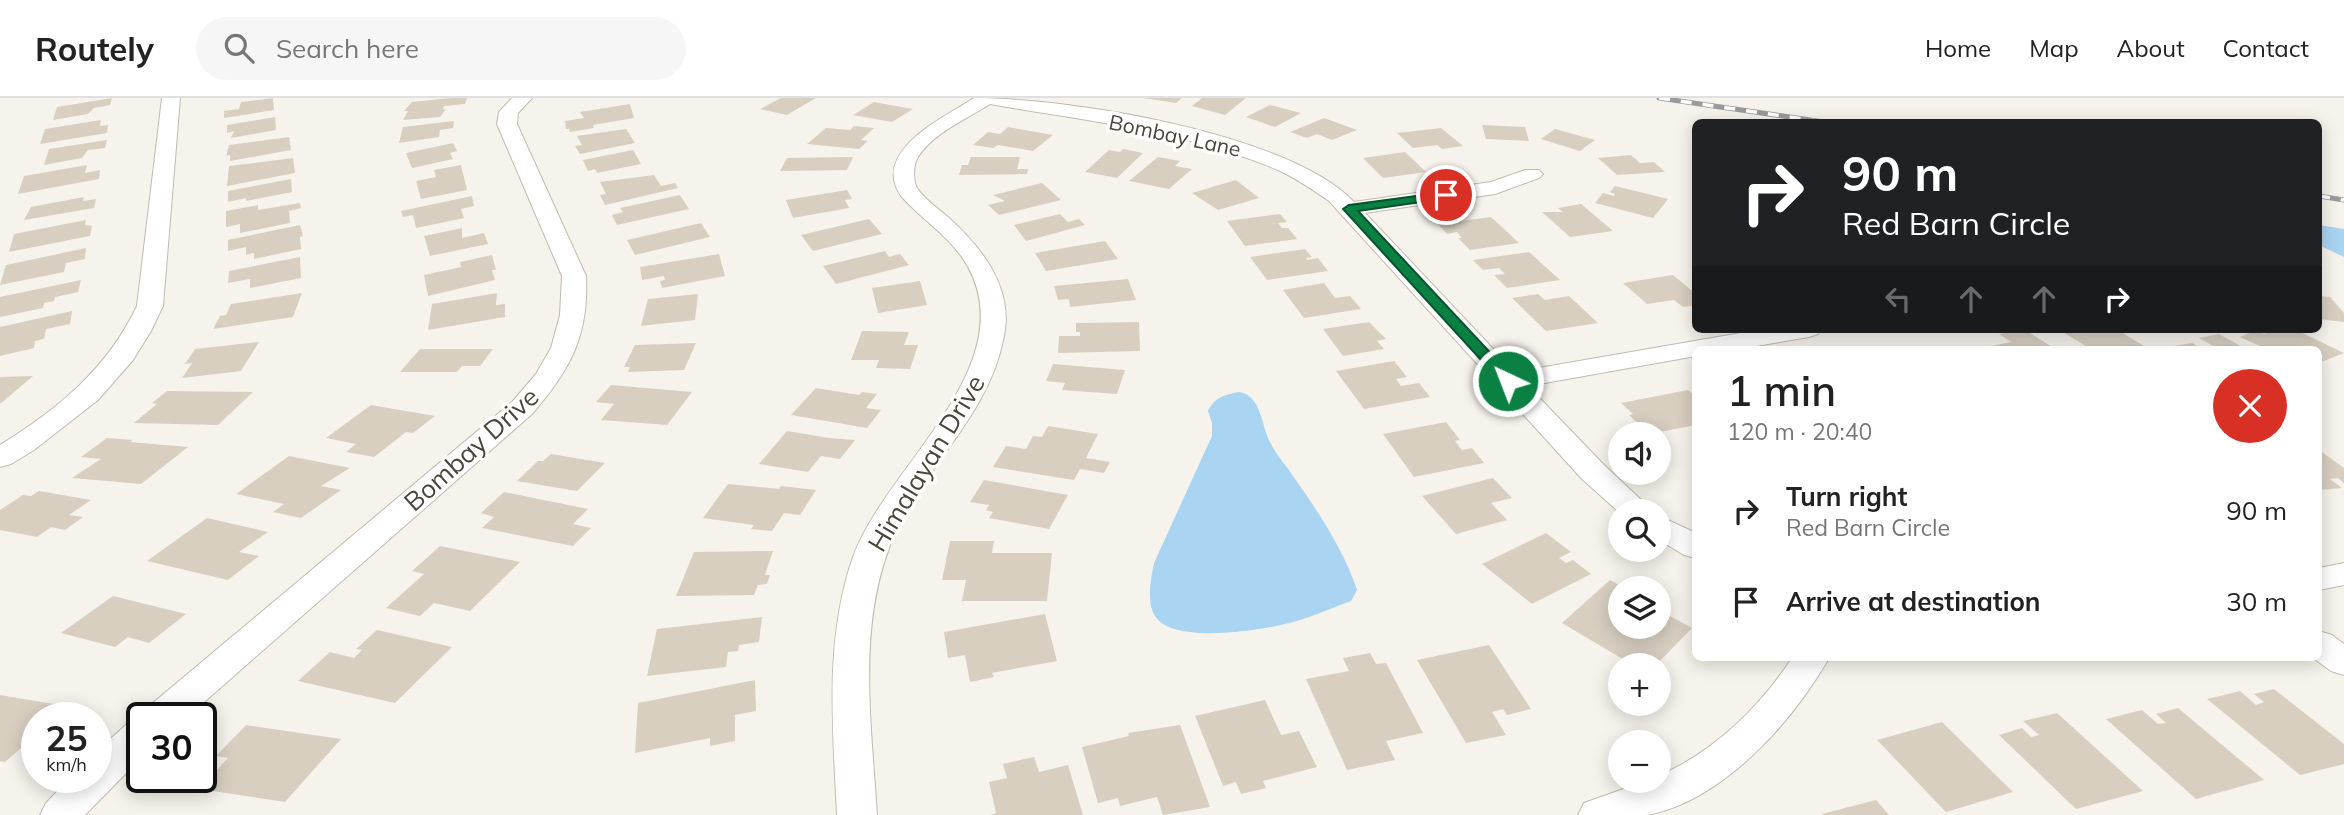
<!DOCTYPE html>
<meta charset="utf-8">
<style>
body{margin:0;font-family:Mulish,sans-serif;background:#f6f6f6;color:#222;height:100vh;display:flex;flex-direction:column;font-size:26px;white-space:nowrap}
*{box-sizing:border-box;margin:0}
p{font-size:23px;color:#767676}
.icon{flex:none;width:38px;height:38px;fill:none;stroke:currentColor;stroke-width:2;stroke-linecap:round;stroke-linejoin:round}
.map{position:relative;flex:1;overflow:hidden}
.details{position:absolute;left:1692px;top:248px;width:630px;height:315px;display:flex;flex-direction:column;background:#fff;border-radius:10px;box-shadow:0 4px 18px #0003}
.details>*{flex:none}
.banner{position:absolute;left:1692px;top:21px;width:630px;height:214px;border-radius:10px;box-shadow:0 4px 18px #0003;background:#202124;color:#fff;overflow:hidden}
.controls{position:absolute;left:1608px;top:324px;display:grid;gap:14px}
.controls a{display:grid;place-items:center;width:63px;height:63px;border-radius:50%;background:#fff;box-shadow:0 4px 18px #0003;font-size:35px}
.speed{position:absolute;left:21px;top:604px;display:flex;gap:14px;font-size:35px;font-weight:700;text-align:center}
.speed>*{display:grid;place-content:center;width:91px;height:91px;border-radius:50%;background:#fff;box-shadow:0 4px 18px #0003;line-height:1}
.speed small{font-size:18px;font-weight:400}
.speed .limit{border:4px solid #111;border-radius:10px;background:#fff;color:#111}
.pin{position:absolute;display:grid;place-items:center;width:60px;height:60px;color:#fff;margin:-30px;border:4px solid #fff;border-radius:50%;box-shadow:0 2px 7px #0007}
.me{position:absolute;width:77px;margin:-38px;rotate:317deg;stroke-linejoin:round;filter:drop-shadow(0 0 5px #0008)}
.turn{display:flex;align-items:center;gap:24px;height:147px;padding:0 35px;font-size:32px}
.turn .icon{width:91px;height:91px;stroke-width:2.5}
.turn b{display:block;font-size:49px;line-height:60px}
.lanes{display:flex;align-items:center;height:66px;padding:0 35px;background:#0003;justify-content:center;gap:35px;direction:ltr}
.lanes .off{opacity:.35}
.round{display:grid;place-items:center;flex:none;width:74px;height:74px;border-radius:37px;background:#f6f6f6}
.summary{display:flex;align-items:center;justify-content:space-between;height:119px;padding:0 35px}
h1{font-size:42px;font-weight:600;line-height:52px}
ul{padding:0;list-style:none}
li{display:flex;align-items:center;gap:21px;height:91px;padding:0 35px}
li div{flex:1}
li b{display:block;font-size:26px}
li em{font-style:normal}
header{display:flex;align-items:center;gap:42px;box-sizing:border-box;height:98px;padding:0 35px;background:#fff;border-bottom:2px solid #e0e0e0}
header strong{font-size:33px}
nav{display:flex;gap:38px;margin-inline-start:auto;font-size:24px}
.search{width:490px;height:63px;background:#f6f6f6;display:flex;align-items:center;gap:18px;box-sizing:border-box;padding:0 24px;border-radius:38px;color:#767676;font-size:26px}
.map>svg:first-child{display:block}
</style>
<header>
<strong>Routely</strong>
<div class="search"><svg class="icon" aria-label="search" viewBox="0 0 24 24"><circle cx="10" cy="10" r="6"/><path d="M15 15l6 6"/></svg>Search here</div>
<nav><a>Home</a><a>Map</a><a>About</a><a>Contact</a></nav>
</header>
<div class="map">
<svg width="2344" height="717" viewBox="0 0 2344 717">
<rect width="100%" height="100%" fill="#f6f3ec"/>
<g fill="#a9d4f2">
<polygon points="2319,127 2344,131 2344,159 2319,147"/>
<path d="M1239 294C1262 297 1261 329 1271 346 1277 358 1286 367 1293 378 1317 412 1344 452 1357 492L1351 503C1329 511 1307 521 1285 526 1257 533 1172 546 1155 518 1146 503 1151 481 1154 465L1212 338V325L1208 313C1215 299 1224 297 1239 294Z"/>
</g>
<g fill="#d8cfc1">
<polygon points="112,0 110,7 94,10 88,16 53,22 57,9"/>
<polygon points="273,0 274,12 224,20 224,13 239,11 241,4"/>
<polygon points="451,0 467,0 465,6 444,8 443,12 446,11 440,19 403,22 408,13 404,13 412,4"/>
<polygon points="781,0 816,0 787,17 760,11"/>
<polygon points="1143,0 1182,0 1176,5"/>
<polygon points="1202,0 1246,0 1225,17 1192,8"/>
<polygon points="874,4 913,11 892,24 853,17"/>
<polygon points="630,6 634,20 593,27 594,30 570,34 569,31 566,31 565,23 584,20 580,14"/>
<polygon points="1270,7 1301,15 1275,29 1246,19"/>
<polygon points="275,19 276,32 231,40 234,33 227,35 227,27"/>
<polygon points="1324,20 1357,32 1332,42 1317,36 1307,40 1290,34"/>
<polygon points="101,22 100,28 108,27 107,35 40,46 45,31"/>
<polygon points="454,23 453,30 440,32 439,39 399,45 403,29"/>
<polygon points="1482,27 1525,29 1529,43 1486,41"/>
<polygon points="854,28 874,30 861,42 868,43 859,51 807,46 826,30 850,32"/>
<polygon points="1008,29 1053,37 1033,53 998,47 993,50 973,47 988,34 1000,36"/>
<polygon points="1441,30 1463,48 1442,51 1437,47 1413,50 1397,35"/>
<polygon points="626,31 635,45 580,56 575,48 582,47 577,38"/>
<polygon points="1555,31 1595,42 1580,53 1541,41"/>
<polygon points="289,39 291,52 230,63 230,57 226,58 229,47"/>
<polygon points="107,42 105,50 88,52 82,60 44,67 49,51"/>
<polygon points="453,45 457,53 450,55 453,61 412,70 406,55"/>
<polygon points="1123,51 1143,55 1117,80 1085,74 1109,52 1120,54"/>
<polygon points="633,52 641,66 597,75 595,71 588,73 583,62"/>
<polygon points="1405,54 1426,74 1383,80 1363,60"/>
<polygon points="1631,57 1640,65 1654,64 1665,74 1617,77 1598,60"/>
<polygon points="853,59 847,72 780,73 787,60"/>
<polygon points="971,59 1020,59 1017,71 1028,71 1027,76 959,77 962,67 968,67"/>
<polygon points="1158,59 1180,63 1175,68 1192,71 1169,91 1129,83"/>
<polygon points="293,60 295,75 227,88 229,68"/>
<polygon points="87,67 85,75 100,72 99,81 18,96 24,78"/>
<polygon points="461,67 467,92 421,101 416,83 436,79 434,72"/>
<polygon points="654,77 661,88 675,85 678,90 605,107 600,97 606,96 600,84"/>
<polygon points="291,81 292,94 246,103 246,100 228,104 228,93"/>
<polygon points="1236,82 1259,100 1218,112 1192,95"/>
<polygon points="1042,85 1061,102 999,117 988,107 1005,103 993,97"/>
<polygon points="1615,88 1668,101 1653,120 1595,105 1603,95 1614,98 1615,96 1610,94"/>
<polygon points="847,92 852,101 845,102 849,110 793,120 786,102"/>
<polygon points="680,97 689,111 617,127 612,117 623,114 620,110"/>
<polygon points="472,98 474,108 461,111 464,120 416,130 413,117 403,119 401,113"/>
<polygon points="84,99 83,103 96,101 94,110 24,122 31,109"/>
<polygon points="300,105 301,110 289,113 290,125 240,135 240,126 226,129 226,113 258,107 258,112"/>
<polygon points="1581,106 1613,133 1570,139 1542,114 1563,114 1558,110"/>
<polygon points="1060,116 1068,124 1079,121 1085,127 1026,143 1014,127"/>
<polygon points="1280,116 1287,124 1278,125 1282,130 1288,130 1297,141 1245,148 1227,123"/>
<polygon points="1491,119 1519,145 1470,152 1458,140 1462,140 1457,134 1447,136 1438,126"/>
<polygon points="869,121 882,136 813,153 801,137"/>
<polygon points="86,122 85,127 92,128 90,138 9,154 14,136"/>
<polygon points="701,125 710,139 635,157 627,142"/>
<polygon points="300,127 303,138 300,139 301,151 254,161 254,155 246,157 246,149 228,153 228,142"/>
<polygon points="462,130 462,140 484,135 488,146 430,158 424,138"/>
<polygon points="1105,143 1118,161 1046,173 1035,155"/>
<polygon points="86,150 85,161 66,165 64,174 0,187 6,167"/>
<polygon points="1305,151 1312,159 1306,160 1307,162 1318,160 1328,173 1267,182 1250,159"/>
<polygon points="885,153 889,159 900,156 909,167 836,186 823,168"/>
<polygon points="1529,154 1560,182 1507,190 1494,177 1505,176 1499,170 1483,172 1473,162"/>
<polygon points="719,156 725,178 662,190 660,183 665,182 664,178 642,182 640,169"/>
<polygon points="492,157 496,172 492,172 495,182 428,198 424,177 461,169 460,164"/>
<polygon points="300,159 301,180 250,190 250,181 228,185 229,173"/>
<polygon points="1673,177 1696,196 1696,207 1683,209 1674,202 1647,206 1623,185"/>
<polygon points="1128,181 1136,202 1070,209 1069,201 1058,202 1054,188"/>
<polygon points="81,182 78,194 55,199 54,203 44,205 43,210 0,219 0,199"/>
<polygon points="920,183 927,207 878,215 872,190"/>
<polygon points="1324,185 1335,200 1350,198 1361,211 1304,220 1283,192"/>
<polygon points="302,195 293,219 213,231 220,218 226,217 231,206"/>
<polygon points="497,195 496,207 505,206 505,219 428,232 432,206"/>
<polygon points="698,196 695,222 641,228 648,201"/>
<polygon points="1538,196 1545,202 1569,198 1598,225 1546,233 1512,200"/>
<polygon points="2319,198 2330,199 2344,215 2344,224 2319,221"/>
<polygon points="72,213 70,226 46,231 44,241 35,243 34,250 0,258 0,229"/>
<polygon points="1139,224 1140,253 1058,255 1059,238 1080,238 1080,234 1076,234 1076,225"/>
<polygon points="1369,224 1386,241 1377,243 1384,251 1343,258 1323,231"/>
<polygon points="2058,231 2116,231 2144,248 2125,252 2092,252"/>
<polygon points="2269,231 2294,231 2344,255 2319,265 2319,252 2269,252 2240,239 2257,232 2264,236 2273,233"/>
<polygon points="2025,232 2057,252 1990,252 1985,249 2011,244 1999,236"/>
<polygon points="862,233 909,234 904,247 918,247 910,271 876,270 879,262 851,262"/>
<polygon points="2219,236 2248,252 2207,252 2215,249 2199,240"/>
<polygon points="259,244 241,273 182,280 192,265 185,266 195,251"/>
<polygon points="696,245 684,272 628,274 630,269 624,269 635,247"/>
<polygon points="2192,245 2205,252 2172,252 2168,249"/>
<polygon points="420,251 493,251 480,268 462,268 457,274 400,274"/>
<polygon points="1394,263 1407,279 1396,281 1401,288 1419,285 1430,299 1364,311 1336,273"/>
<polygon points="1053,266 1125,272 1117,296 1062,292 1065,285 1046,283"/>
<polygon points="33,278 0,306 0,279"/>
<polygon points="611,287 692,294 667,327 601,322 614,306 596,304"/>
<polygon points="816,290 859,297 862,294 877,296 866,310 881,312 867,330 791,317"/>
<polygon points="1688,292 1696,299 1696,327 1649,336 1629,317 1633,316 1621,305"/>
<polygon points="167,293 253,294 218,327 134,325 157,306 152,305"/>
<polygon points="371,307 435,318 413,335 406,334 374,359 346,354 356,346 326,340"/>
<polygon points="1446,324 1460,342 1455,343 1462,352 1472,350 1484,365 1414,379 1383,336"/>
<polygon points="1048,328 1098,336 1086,360 1110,364 1104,375 1080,371 1074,382 993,369 1006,348 1026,351 1033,338 1042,339"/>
<polygon points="787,333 829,340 855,342 840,361 821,358 808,374 759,366"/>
<polygon points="107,340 133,342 130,344 188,349 141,386 72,380 101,361 81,359"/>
<polygon points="2319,352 2344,370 2344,385 2338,380 2330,381 2342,390 2319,392"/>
<polygon points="551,356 605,365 577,393 517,383 538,363 543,363"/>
<polygon points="289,358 350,370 321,388 341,392 301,420 273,414 284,406 236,396"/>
<polygon points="1493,380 1512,400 1491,405 1507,422 1456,436 1422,398"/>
<polygon points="984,382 1068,397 1049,431 989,420 993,414 986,412 989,407 970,404"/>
<polygon points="728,386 779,391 781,388 816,392 800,417 784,415 772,433 751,431 754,427 703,420"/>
<polygon points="39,393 91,402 69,417 83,419 65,432 51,429 37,439 0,432 0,412 23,397 31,398"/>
<polygon points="504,394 588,411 573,426 591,430 573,448 482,430 494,419 481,415"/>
<polygon points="207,420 268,434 239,454 259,458 228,482 147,463"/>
<polygon points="1546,435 1571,454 1559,460 1566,465 1573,462 1591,476 1532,506 1482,466"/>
<polygon points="950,443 994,443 992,455 1052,455 1047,503 962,503 966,482 942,482"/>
<polygon points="440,448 520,464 470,513 434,505 420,518 386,510 424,476 412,473"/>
<polygon points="773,453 765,477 770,477 767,486 758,487 754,497 676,498 694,454"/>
<polygon points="1610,482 1624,490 1620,490 1620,528 1659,528 1659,512 1692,530 1656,567 1622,567 1626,563 1562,525"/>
<polygon points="113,498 186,516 149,545 128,539 115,549 61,535"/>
<polygon points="1045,516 1057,563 992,575 994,579 970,584 965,557 948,560 944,534"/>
<polygon points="762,519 759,544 739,547 738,553 728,554 726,569 647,578 657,531"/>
<polygon points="377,532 452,549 395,605 298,583 330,554 354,560 362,552 356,551"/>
<polygon points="1489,547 1531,611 1507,617 1503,611 1492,614 1506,637 1466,645 1417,562"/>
<polygon points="1370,555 1376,566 1386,565 1423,635 1386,643 1395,662 1347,672 1306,581 1349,573 1343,560"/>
<polygon points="755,582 756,613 735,617 735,643 710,648 710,640 635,655 638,605"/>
<polygon points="2274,591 2344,646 2344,666 2300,677 2207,601 2240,593 2256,607 2264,604 2254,596"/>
<polygon points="0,597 59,607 49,614 60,616 56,620 37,620 37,636 5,664 0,663"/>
<polygon points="1265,602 1281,637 1299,633 1317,669 1263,683 1266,690 1241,696 1236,684 1223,688 1195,618"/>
<polygon points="2178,610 2264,682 2196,701 2106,621 2142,612 2158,626 2166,625 2156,616"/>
<polygon points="2057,615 2143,693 2076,711 1999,637 2022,630 2031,639 2039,637 2023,623"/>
<polygon points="1942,624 2013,694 1946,714 1877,642"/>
<polygon points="246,627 341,641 285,704 199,691 228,660 216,658"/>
<polygon points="1180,627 1210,709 1163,717 1157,699 1120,708 1118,700 1098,705 1082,649 1129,638 1128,635"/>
<polygon points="1034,659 1039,674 1068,667 1083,717 991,717 996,715 989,684 1007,680 1003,666"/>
<polygon points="1876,702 1889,717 1822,717 1822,716"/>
</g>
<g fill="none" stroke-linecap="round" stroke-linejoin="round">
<g stroke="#c2bbae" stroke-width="2">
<g id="street">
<path d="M162 0H180L163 208 151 233 133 262 98 302 34 352 11 366 0 369V347C58 311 107 271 137 208Z"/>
<path d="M512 0H532L518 15 517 26 586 178C589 238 570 272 532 316L186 620H142V659L85 717H40L46 705 71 679H96V654L128 625 141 620 147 610 512 304 536 276 551 250 560 217 562 178 497 26 499 14Z"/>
<path d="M974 0C1068 0 1289 35 1354 104L1491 84 1525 72H1539L1543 76 1539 80 1495 96 1365 115 1515 274 1764 231H1822L1818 236 1809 239 1733 252H1696V258L1528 288 1604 367 1653 413H1620V415L1582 381 1329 103C1313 92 1296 80 1278 72 1187 33 1087 23 990 6 967 21 933 35 918 59 913 67 913 82 917 90 924 101 939 111 948 119 981 149 1014 189 1004 238 991 310 936 358 902 421 854 512 871 619 877 717H837C833 631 824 542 853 459 884 371 1025 268 967 167 951 139 921 121 901 98 870 53 945 19 974 0Z"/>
<polygon points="1659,418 1696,435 1696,460 1684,457 1659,442"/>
<polygon points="2344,465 2344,487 2319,492 2319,470"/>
<polygon points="2319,533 2332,537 2344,546 2344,577 2331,573 2313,560 2319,560"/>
<path d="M1792 560H1829C1793 623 1723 703 1647 717 1626 717 1600 717 1578 717L1584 705 1649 682H1659V678C1714 653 1759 610 1792 560Z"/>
</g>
</g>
<use href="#street" fill="#fff" fill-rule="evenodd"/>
<g stroke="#9a9a9a" stroke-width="5">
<g id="rail">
<polyline points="1659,0 1824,24"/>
<polyline points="2319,98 2344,102"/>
</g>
</g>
<use href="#rail" stroke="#fff" stroke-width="3.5" stroke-dasharray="11" stroke-linecap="butt"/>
</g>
<polygon fill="#0b8043" stroke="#07532c" stroke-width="2" points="1446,94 1450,95 1450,100 1358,113 1514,280 1516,283 1514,286 1503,286 1343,111 1349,107"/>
<g text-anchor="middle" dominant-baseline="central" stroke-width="7" stroke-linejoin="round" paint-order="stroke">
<g font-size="21" fill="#4b4439" stroke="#fff">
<text transform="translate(1175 37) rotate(12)">Bombay Lane</text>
</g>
<g font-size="26" fill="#4b4439" stroke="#fff">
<text transform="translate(471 351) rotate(-42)">Bombay Drive</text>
<text transform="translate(926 365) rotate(-59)">Himalayan Drive</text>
</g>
</g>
</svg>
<div class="controls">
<a><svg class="icon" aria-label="sound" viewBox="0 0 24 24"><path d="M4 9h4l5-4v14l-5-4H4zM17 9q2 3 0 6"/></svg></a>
<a><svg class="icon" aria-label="search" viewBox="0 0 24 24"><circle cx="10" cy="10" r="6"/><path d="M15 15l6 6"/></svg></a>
<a><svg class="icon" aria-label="layers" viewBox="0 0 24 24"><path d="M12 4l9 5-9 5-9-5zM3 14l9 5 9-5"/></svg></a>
<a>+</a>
<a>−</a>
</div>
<div class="speed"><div>25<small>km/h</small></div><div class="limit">30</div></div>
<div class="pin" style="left:1446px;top:97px;background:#d93025"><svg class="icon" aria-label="arrive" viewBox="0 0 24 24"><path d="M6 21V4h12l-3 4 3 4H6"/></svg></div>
<svg class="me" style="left:1508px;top:283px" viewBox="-20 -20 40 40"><circle r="17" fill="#0b8043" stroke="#fff" stroke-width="3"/><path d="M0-11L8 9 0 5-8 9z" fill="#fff"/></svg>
<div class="banner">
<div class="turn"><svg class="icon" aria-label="right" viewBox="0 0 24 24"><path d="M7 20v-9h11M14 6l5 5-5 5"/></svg><div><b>90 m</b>Red Barn Circle</div></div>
<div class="lanes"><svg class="icon off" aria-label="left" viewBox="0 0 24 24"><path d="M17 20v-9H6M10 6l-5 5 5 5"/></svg><svg class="icon off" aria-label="ahead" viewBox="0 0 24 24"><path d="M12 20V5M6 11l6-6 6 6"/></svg><svg class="icon off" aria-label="ahead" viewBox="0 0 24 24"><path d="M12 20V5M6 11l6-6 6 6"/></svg><svg class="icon" aria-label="right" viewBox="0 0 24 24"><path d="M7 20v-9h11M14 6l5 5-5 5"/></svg></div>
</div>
<section class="details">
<div class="summary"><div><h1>1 min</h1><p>120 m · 20:40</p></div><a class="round" style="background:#d93025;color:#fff"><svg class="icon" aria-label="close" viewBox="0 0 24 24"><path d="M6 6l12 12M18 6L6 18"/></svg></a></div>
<ul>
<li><svg class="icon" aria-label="right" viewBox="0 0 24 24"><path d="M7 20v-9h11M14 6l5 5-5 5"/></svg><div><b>Turn right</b><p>Red Barn Circle</p></div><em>90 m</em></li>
<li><svg class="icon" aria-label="arrive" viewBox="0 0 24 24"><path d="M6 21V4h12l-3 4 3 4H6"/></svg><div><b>Arrive at destination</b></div><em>30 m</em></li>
</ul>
</section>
</div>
